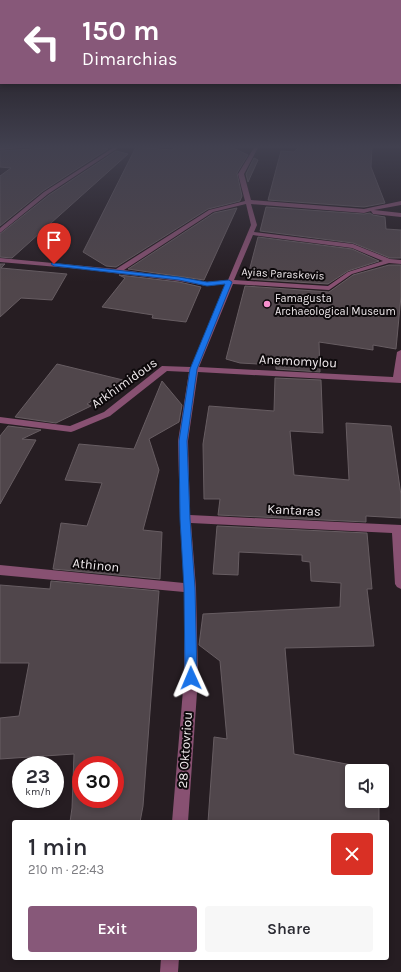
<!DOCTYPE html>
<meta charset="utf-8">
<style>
body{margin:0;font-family:Karla,sans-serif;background:#f7f7f7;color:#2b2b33;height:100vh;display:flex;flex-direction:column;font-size:15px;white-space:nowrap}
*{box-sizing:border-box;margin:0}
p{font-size:13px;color:#7c7c81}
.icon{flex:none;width:22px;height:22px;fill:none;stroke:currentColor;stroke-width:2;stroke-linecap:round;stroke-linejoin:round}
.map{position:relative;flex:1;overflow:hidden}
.sheet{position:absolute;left:12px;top:820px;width:377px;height:140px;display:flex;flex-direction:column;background:#fff;border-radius:4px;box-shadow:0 2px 6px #0003}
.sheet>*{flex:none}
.top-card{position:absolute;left:0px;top:0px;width:401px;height:84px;box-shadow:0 2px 6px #0003;background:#875879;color:#fff;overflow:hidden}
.fabs{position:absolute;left:345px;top:764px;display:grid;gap:8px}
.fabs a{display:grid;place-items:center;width:44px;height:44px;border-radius:4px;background:#fff;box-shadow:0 2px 6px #0003;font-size:20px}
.speed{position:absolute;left:12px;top:756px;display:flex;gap:8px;font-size:20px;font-weight:700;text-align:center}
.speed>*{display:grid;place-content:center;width:52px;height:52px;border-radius:50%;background:#fff;box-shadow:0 2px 6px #0003;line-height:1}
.speed small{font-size:10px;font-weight:400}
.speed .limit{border:6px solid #d22;background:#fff;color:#111}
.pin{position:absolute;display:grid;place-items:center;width:34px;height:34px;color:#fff;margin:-41px -17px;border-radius:50% 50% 50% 0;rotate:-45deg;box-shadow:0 0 4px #0007}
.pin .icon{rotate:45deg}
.me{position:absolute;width:44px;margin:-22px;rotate:359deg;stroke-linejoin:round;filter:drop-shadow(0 0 3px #0008)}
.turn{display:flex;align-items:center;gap:14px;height:84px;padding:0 16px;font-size:18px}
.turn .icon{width:52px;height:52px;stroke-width:2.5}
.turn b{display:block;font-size:28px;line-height:34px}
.round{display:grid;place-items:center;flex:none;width:42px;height:42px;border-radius:4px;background:#f7f7f7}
.headline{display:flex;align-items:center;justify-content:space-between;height:68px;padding:0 16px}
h1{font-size:24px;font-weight:600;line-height:30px}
.cta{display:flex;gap:8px;margin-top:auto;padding:8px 16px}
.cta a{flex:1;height:46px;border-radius:4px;background:#875879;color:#fff;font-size:16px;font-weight:600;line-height:46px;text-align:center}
.cta a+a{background:#f7f7f7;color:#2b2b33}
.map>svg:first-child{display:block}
</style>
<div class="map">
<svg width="401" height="972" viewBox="0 0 401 972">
<rect width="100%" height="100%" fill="#261d22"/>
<g fill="#50464b" stroke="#675d62" fill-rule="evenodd">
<polygon points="77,146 94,146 108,149 43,191 0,226 0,176 11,168 0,167 0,151"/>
<polygon points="176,146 229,146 248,155 237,173 242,196 240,201 208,209 116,267 106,266 83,252 136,147 172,150"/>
<polygon points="300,146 324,146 345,149 345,146 372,146 371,167 385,203 364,207 268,200 281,151 294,152"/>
<polygon points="116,151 128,154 12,258 0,257 0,234 49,195"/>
<polygon points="254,158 258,160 248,182 246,174"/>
<polygon points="266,207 364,214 370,213 373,215 385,217 386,229 401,230 401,258 390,258 353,243 260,231"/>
<polygon points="237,208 204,280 128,269 214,213"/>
<polygon points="258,237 352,249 379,261 348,271 328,284 247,279"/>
<polygon points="0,264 5,264 1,268 67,274 52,300 21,298 0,317"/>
<polygon points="389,265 401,265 401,296 396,349 373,345 373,350 319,342 320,372 276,369 276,365 240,363 226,359 245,286 329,292 353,275"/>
<polygon points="119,275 179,282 201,287 186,322 152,318 153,315 102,307 125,278"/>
<polygon points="57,364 123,380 87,404 91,406 56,423 15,417"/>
<polygon points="275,378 321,380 323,433 290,431 294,475 349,480 346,423 391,426 401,495 401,518 366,516 366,522 218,515 220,499 204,499 203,444 209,406 274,411"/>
<polygon points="162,381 182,405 179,422 149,439 159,470 143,530 162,532 160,579 53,569 61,523 87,526 102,483 65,480 79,444 134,449"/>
<polygon points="8,426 41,430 22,439 36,440 0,504 0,436"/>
<polygon points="217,526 367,533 372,589 367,589 374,646 285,648 294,754 378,770 378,771 352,771 352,801 379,801 379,822 208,822 214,737 227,739 220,661 199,645 203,614 340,607 341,583 311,581 310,562 302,561 302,555 239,552 238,575 213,574"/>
<path d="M51 581 159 591 143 806 140 822H70L72 808 74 754 0 759V718L19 716 29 663H0V585L50 589ZM81 765H115V799H81Z"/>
</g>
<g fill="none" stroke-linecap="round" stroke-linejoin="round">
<g fill="#885172" fill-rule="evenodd">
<polygon points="23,146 40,146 0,150 0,148"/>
<polygon points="116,146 121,146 48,194 0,233 0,228 44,192"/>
<path d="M255 146H259L244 174 251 200 364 209 401 201V205L374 210 401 213V217L373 214 371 211 364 213 251 204 257 225 254 232 353 244 390 259 401 260V264L389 263 352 274 329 290 233 284 199 367 393 377 397 352 401 350V383L198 372 188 441 190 515 401 525V589L397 587 395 584 392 533 191 523 196 588 198 678 188 822H172L184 678V592L0 575V565L184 583 180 519 178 441 189 372 167 371 110 416 74 431 71 432 0 423V417L70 426 104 412 162 366 191 367 226 284 207 286 179 281 81 269 0 262V258L116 269 209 210 245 201 238 174ZM246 204 251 225 228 280 207 282 124 270 213 212ZM253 235 352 248 383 261 348 272 328 286 234 280Z"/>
<polygon points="161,958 179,958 178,972 160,972"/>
</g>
</g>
<linearGradient id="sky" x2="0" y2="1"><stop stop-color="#151013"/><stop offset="0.52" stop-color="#41404f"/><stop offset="1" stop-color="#41404f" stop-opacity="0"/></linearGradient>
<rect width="401" height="282" fill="url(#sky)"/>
<polygon fill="#1a73e8" stroke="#114b97" points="52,263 179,277 207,282 229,280 232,282 197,369 187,441 190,519 195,588 197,678 195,681 191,683 187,681 185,678 184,588 180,519 179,441 190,369 225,284 207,286 179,280 54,266 51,264"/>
<circle fill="#f790ce" stroke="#0d090b" stroke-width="1.5" cx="267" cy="304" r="4"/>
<g text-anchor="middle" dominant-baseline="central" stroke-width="4" stroke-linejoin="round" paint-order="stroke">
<g font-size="11" fill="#f1ebee" stroke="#0d090b">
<text transform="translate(283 274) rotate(3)">Ayias Paraskevis</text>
</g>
<g font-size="11" fill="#f1ebee" stroke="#0d090b" text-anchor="start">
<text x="275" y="298">Famagusta<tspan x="275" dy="13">Archaeological Museum</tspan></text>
</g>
<g font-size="13" fill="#f1ebee" stroke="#0d090b">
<text transform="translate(298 361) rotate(3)">Anemomylou</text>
<text transform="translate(124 383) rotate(-35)">Arkhimidous</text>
<text transform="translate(294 510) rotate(3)">Kantaras</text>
<text transform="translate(96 565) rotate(6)">Athinon</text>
<text transform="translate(185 750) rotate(-86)">28 Oktovriou</text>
</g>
</g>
</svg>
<div class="fabs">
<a><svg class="icon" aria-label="sound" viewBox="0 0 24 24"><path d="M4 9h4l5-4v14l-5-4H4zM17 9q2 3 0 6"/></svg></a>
</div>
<div class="speed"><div>23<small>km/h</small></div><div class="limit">30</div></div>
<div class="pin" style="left:54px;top:264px;background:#d93025"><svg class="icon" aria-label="arrive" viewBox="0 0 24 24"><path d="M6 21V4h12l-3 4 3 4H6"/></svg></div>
<svg class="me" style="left:191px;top:678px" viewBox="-20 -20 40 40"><path d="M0-17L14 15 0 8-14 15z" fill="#1a73e8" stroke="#fff" stroke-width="4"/></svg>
<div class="top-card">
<div class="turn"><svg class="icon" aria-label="left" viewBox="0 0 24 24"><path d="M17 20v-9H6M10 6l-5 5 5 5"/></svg><div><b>150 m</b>Dimarchias</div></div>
</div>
<section class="sheet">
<div class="headline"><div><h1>1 min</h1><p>210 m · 22:43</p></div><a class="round" style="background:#d93025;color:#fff"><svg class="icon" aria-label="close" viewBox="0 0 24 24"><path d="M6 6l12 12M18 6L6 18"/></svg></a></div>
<div class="cta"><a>Exit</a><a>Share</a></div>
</section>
</div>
